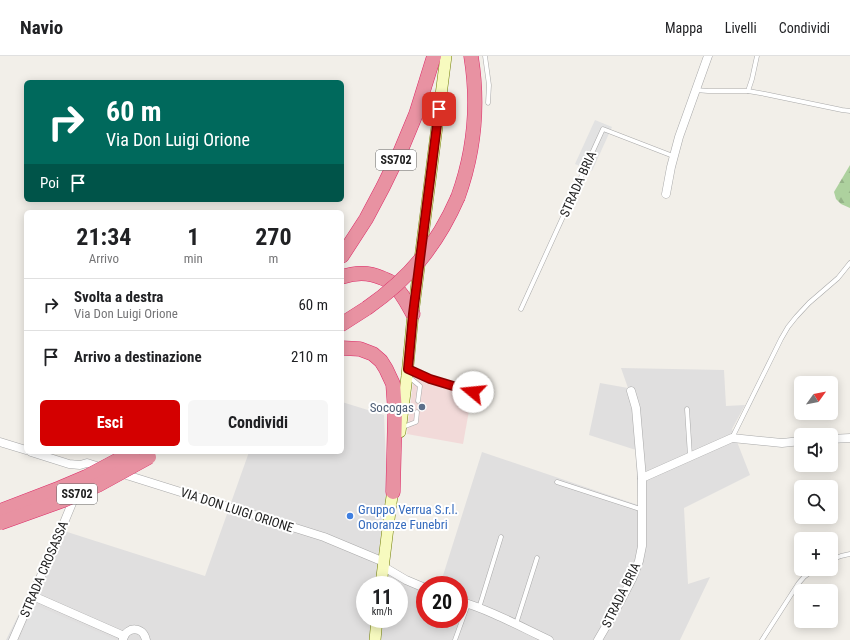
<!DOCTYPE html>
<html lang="it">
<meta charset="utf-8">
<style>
body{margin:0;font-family:"Roboto Condensed",sans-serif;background:#f6f6f6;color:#202124;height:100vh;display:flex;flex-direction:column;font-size:15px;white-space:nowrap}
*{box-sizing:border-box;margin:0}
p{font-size:13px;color:#757577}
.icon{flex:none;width:22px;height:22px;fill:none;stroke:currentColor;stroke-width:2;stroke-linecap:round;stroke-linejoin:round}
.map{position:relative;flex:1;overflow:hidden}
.drawer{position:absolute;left:24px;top:154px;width:320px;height:244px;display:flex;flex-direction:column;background:#fff;border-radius:6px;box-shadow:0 2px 10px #0003}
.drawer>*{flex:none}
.top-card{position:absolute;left:24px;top:24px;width:320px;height:122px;border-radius:6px;box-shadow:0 2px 10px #0003;background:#00695c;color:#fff;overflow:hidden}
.needle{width:26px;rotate:57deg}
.buttons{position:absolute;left:794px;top:320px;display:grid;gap:8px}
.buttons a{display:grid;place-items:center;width:44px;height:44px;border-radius:6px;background:#fff;box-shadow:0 2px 10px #0003;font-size:20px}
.speed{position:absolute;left:356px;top:520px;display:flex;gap:8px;font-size:20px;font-weight:700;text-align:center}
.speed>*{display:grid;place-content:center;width:52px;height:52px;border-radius:50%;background:#fff;box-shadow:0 2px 10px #0003;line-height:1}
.speed small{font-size:10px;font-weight:400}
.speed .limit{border:6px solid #d22;background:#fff;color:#111}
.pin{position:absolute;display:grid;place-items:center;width:34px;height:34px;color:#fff;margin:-17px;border-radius:8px;box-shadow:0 2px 6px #0006}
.me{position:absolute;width:44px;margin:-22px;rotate:287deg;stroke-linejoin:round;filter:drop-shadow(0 0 3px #0008)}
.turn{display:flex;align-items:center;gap:14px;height:84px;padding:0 16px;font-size:18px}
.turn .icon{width:52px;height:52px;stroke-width:2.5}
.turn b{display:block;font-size:28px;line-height:34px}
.then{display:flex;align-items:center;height:38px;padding:0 16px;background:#0003;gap:8px;font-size:15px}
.eta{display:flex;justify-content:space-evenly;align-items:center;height:68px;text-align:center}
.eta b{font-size:24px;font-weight:700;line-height:28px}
.button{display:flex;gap:8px;margin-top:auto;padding:8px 16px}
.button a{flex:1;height:46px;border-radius:6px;background:#d40000;color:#fff;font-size:16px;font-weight:700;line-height:46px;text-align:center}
.button a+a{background:#f6f6f6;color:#202124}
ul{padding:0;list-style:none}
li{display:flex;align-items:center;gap:12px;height:52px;padding:0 16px;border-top:1px solid #e0e0e0}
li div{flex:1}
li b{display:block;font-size:15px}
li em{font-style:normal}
header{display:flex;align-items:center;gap:24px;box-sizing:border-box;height:56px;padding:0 20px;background:#fff;border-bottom:1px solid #e0e0e0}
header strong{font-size:19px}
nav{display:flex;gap:22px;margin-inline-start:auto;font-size:14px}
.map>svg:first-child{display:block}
</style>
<header>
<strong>Navio</strong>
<nav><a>Mappa</a><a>Livelli</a><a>Condividi</a></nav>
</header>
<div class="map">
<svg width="850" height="584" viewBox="0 0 850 584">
<defs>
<pattern id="forest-firs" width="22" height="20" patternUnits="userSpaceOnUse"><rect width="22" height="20" fill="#add19e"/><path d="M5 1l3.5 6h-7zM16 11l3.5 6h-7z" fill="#95b388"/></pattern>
</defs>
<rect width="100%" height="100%" fill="#f2efe9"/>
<path fill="#e0dfdf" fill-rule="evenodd" d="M621 312 724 314 726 350 745 349 732 373 750 419 684 452 688 528 710 521 680 584H6L61 474 205 520 249 396H342V346L384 359 387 433 377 509 426 529H425V563H459V529H440L482 396 638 449 636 394 589 379 600 327 628 332ZM365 529H399V563H365Z"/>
<polygon fill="#f2dad9" points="414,318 472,338 463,388 407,378"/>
<polygon fill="url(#forest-firs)" points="850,109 850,152 841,148 836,143 834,136"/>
<g fill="#e2e2e2">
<polygon points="595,64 612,71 592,115 575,108"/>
<polygon points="35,550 40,551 116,584 19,584 33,552"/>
</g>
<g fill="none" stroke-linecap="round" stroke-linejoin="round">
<g stroke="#a9a9a9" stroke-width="5">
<g id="lane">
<polyline points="485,0 489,29 488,47"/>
<polyline points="696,34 708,35 748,35 765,38 842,54 850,55"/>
<polyline points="748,35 752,23 757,0"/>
<polyline points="521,253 603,73 673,100"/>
<polyline points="409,314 430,323 473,336"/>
<polyline points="409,321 420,330 418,345"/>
<polyline points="687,353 690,400"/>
<polyline points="403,371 416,366 417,356"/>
<polyline points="732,382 781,283 788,271 796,261 809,247 838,222 850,207"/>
<polyline points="557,426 643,454"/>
<polyline points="831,504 841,500 850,498"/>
<polyline points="479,552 501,481"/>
<polyline points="516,568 537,502"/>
<polyline points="455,584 468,548"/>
<polyline points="762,584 798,528 804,521 815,513"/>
</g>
</g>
<g stroke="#a9a9a9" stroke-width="9">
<g id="street">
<polyline points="666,138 671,111 679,81 708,0"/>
<polyline points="831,383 850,382"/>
<polyline points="0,386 26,394"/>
<polyline points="31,396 69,408 80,409 87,407 103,412"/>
<polyline points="120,417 324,481 384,506"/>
<polyline points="642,422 732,382 782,387 801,385"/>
<polyline points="384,511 406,524 425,532"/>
<polyline points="33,540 124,580"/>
<path d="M459 545C490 554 519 570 549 584"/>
<path d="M123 583C127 570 143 570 146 584"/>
<polyline points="13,584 61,474 75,440"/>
<polyline points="598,584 619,548 632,523 639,505 642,490 642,422 636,352 631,335"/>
</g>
</g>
<g stroke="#707d05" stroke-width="12">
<g id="secondary">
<polyline points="400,376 407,320 413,258 446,0"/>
<polyline points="381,529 391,447 394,428"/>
<polyline points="375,584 377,563"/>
</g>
</g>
<g stroke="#dc2a67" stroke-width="15">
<g id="highway">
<path d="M458 141C475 94 479 49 471 0"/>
<polyline points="342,200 366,163 383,131 401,94 416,58 434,0"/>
<path d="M342 221C356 216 369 216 382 222 385 223 388 225 391 226 401 235 407 247 413 258"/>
<polyline points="342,268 367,252"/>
<polyline points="342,292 360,293 373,298 381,305 386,313 393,328 395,356 393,436"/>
</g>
</g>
<use href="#lane" stroke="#fff" stroke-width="4"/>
<use href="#street" stroke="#fff" stroke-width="8"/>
<use href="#secondary" stroke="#f7fabf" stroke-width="11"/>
<use href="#highway" stroke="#e892a2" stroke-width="14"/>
<g stroke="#dc2a67" stroke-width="15" stroke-linecap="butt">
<g id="highway-bridge">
<path d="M367 252C410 222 437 189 458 141"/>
<polyline points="0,455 60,432 86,421 133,396"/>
<polyline points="0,467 64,444 98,429 149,401"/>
</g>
</g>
<use href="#highway-bridge" stroke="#e892a2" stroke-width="14"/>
</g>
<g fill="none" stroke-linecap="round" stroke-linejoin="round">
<g stroke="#8a0000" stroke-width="10">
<polyline id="route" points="439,53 413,258 408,313 430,323 473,336"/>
</g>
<use href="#route" stroke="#d40000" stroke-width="7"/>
</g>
<circle fill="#5c6f8a" stroke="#fff" stroke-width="1.5" cx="422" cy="351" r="4"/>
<circle fill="#3f7fe0" stroke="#fff" stroke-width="1.5" cx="350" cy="460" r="4"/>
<g text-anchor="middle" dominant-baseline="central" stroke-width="4" stroke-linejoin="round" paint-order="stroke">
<g fill="#fff" stroke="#646464" stroke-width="1">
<rect x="376" y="94" width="40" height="20" rx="3"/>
<rect x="57" y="428" width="40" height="20" rx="3"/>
</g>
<g font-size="12" font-weight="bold" fill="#222">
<text x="396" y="104">SS702</text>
<text x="77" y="438">SS702</text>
</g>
<g font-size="13" fill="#222" stroke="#fff">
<text transform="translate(578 128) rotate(-66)">STRADA BRIA</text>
<text transform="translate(237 454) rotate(18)">VIA DON LUIGI ORIONE</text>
<text transform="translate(44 513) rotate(-67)">STRADA CROSASSA</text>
<text transform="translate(621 539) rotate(-64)">STRADA BRIA</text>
</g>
<g font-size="13" fill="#4e5e75" stroke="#fff" text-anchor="end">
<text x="414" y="351">Socogas</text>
</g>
<g font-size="13" fill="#366cbe" stroke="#fff" text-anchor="start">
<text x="358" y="453">Gruppo Verrua S.r.l.<tspan x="358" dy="15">Onoranze Funebri</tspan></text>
</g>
</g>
</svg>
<div class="buttons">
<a><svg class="needle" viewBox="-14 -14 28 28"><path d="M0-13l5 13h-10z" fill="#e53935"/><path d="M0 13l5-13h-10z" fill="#757577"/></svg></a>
<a><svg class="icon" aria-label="sound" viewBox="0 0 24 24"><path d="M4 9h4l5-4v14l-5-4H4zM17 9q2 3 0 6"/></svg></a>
<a><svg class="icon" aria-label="search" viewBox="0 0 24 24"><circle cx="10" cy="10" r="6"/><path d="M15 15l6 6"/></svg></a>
<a>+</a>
<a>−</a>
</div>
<div class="speed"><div>11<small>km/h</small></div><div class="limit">20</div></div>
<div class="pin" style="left:439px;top:53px;background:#d93025"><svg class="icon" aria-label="arrive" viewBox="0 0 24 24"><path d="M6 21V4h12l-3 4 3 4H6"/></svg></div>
<svg class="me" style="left:473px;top:336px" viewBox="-20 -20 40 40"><circle r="19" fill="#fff"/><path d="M0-13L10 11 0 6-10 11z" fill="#d40000"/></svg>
<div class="top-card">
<div class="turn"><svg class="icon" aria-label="right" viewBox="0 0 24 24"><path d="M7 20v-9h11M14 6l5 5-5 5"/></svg><div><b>60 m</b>Via Don Luigi Orione</div></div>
<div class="then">Poi<svg class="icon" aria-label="arrive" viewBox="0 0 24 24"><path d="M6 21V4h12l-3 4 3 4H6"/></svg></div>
</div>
<section class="drawer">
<div class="eta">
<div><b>21:34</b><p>Arrivo</p></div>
<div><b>1</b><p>min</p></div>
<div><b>270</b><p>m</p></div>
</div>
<ul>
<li><svg class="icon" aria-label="right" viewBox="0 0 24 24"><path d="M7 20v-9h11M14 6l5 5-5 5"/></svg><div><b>Svolta a destra</b><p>Via Don Luigi Orione</p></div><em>60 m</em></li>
<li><svg class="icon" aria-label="arrive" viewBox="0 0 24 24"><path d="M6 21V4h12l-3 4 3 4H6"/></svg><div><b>Arrivo a destinazione</b></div><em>210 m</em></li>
</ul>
<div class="button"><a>Esci</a><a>Condividi</a></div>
</section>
</div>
